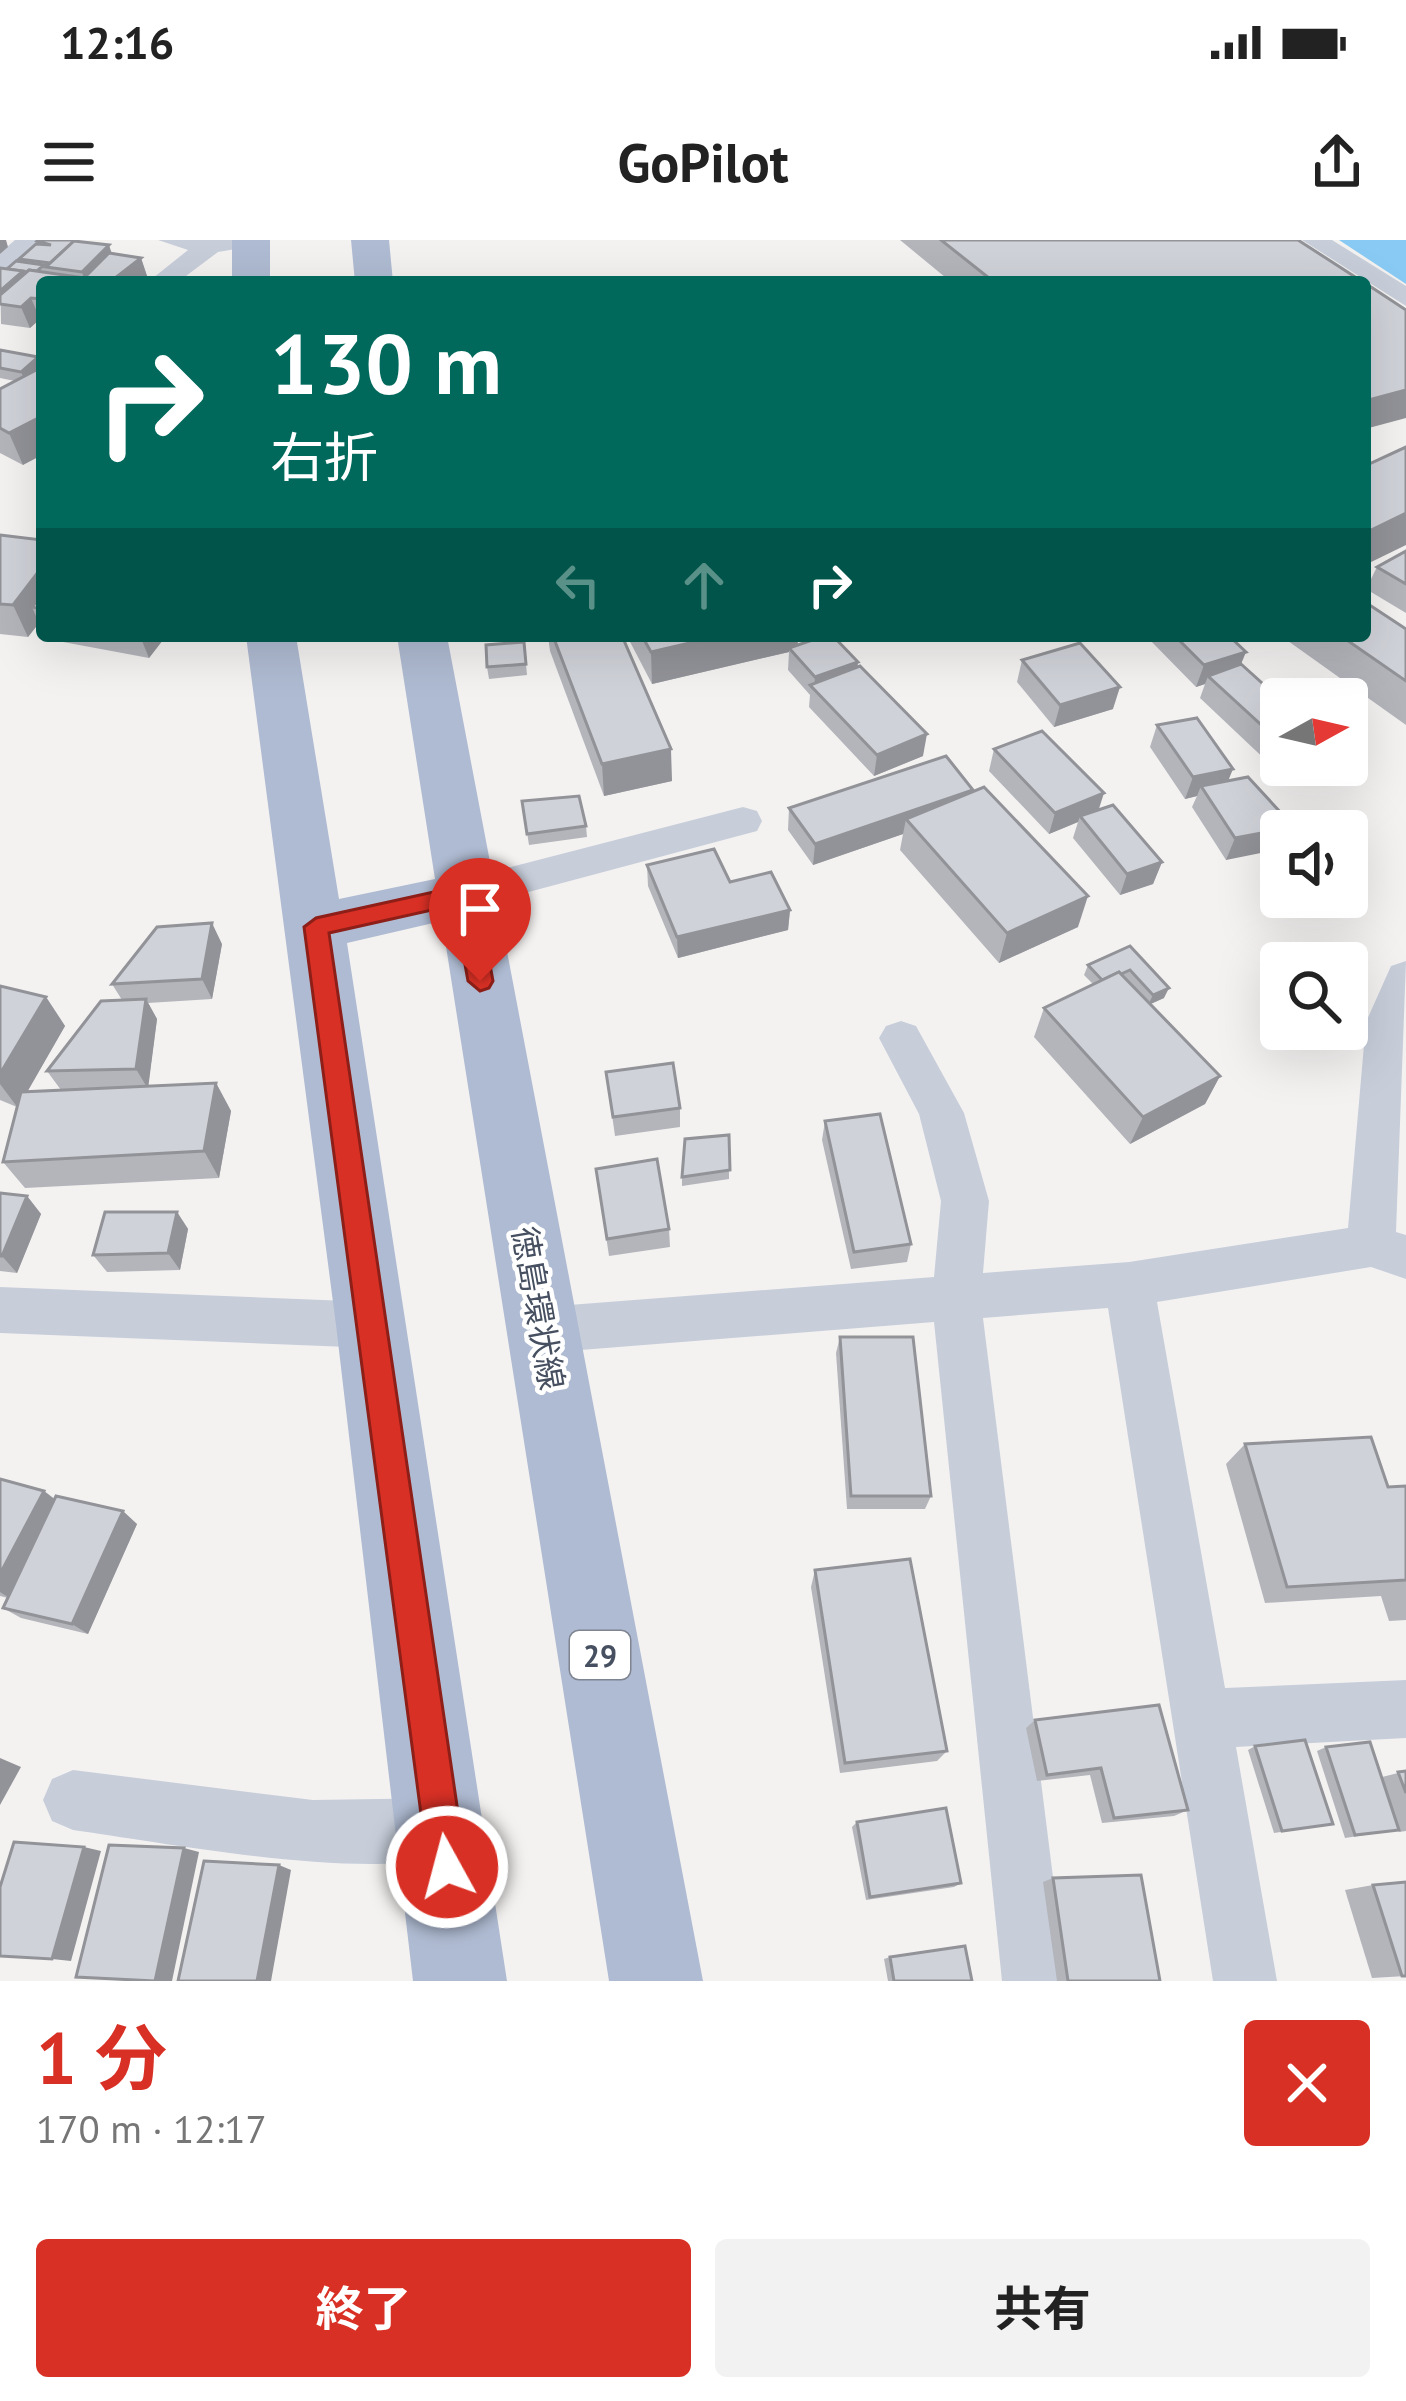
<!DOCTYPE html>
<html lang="ja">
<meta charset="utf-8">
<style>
body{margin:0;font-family:"PT Sans","Noto Sans JP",sans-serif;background:#f2f2f2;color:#222;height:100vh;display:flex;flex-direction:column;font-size:45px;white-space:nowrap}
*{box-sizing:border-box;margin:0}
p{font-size:39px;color:#767676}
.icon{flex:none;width:66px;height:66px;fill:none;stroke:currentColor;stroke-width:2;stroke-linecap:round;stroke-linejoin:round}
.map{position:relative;height:1741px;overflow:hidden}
.side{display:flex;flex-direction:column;background:#fff;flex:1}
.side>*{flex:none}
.guide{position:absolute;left:36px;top:36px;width:1335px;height:366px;border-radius:12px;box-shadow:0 12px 48px #0002;background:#00695c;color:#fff;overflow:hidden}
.needle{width:78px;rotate:82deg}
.tools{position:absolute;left:1260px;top:438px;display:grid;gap:24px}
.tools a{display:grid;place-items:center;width:108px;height:108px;border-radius:12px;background:#fff;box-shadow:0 12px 48px #0002;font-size:60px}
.pin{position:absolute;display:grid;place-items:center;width:102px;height:102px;color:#fff;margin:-123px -51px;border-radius:50% 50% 50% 0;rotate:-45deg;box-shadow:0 0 12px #0007}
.pin .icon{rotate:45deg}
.me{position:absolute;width:132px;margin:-66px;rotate:353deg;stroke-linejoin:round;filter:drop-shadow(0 0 9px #0008)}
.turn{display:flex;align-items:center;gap:42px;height:252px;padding:0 36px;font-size:54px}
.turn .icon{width:156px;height:156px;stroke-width:2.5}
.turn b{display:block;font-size:84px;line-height:102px}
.lanes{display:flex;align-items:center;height:114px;padding:0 36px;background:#0003;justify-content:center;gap:60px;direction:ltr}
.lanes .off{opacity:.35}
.round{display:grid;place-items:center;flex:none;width:126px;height:126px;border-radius:12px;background:#f2f2f2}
.head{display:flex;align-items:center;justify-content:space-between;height:204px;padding:0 36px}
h1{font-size:72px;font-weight:700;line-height:90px;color:#d93025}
.primary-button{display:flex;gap:24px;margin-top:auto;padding:24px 36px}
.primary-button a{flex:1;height:138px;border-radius:12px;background:#d93025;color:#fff;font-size:48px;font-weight:700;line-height:138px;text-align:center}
.primary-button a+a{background:#f2f2f2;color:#222}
.status{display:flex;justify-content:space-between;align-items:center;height:84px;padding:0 60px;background:#fff;direction:ltr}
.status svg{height:33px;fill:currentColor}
header{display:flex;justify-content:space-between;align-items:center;height:156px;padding:0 36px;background:#fff;font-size:54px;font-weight:700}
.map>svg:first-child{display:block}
</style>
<div class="status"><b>12:16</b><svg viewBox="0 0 49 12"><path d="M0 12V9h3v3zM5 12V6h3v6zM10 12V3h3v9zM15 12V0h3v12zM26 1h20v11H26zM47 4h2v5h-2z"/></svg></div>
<header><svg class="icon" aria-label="menu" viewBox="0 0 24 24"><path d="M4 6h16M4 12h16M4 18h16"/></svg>GoPilot<svg class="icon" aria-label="share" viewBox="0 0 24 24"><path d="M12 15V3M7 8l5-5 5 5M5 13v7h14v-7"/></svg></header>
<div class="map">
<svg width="1406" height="1741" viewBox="0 0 1406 1741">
<rect width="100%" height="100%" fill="#f4f2f1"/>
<polygon fill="#88caf3" points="1339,0 1406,0 1406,44"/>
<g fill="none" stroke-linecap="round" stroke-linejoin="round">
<g fill="#c7ceda" fill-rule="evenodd">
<polygon points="15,0 43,0 0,34 0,13"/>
<polygon points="158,0 264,0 260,5 218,12 178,42 148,42 188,10"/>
<polygon points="1302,0 1332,0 1406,46 1406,66"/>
<polygon points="743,567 757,571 762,581 757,591 465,669 451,664 445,654 451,644 465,639"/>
<polygon points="1406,721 1396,992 1406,995 1406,1039 1371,1027 1157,1062 1225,1448 1406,1440 1406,1498 1236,1507 1277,1741 1213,1741 1108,1068 983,1078 1066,1741 1002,1741 934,1082 543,1113 525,1106 518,1090 525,1074 543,1067 934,1037 941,961 919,874 879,798 886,786 901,781 916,786 964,873 989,961 983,1033 1129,1022 1348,988 1366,782 1391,726"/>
<polygon points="0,1047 373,1062 391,1069 398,1085 391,1101 373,1108 0,1093"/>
<path d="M73 1530 313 1560 443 1558 465 1567 474 1589 465 1611C381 1645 168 1603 73 1590L52 1581 43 1560 52 1539Z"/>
</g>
<g fill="#afbbd2" fill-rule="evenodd">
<rect x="232" y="0" width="38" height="42"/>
<polygon points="351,0 389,0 393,42 355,42"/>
<polygon points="246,396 296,396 339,659 435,639 397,396 447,396 703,1741 609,1741 442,681 347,703 507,1741 413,1741 336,1085"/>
</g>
</g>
<g fill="#b3b5bb">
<polygon points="900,0 1298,0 1363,42 951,42"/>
<polygon points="37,1 89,3 112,14 141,18 148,39 144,42 42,42 42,80 40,79 30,88 1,84 0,28 7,29 20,21 19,19 38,4"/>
<polygon points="0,110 38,117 42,127 23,225 0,213 0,149 15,141 0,138"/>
<polygon points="0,295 42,300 42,388 39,383 28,397 0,394"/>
<polygon points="1406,311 1406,373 1366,349 1377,327"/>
<polygon points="1406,389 1406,485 1281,396 1365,396"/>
<polygon points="46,396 166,396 149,418 47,399"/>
<polygon points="548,396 622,396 672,541 604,556 550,411"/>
<polygon points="627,396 798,396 798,405 858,427 923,516 874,536 809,467 810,455 788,430 789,412 652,444"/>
<polygon points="1146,396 1229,396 1241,424 1281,460 1281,525 1326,525 1324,530 1290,543 1200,458 1205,444 1196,447"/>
<polygon points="524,402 527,435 489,439 487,427"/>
<polygon points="1022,420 1113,469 1054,487 1017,442"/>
<polygon points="1157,485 1228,541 1294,587 1226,620 1192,567 1197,556 1185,559 1150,507"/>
<polygon points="994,509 1098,570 1162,622 1153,644 1120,655 1073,598 1078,582 1049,594 989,531"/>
<polygon points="973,552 1078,687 999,723 900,610 903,594 813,625 788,590 789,568"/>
<polygon points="522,561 586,586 587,597 529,605"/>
<polygon points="647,625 730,642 790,670 788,690 678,718 648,646"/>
<polygon points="222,704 212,759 148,763 157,779 148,846 216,843 231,871 219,938 25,948 3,922 17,867 0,860 0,746 46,757 65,786 27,852 61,850 47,831 122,760 112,744"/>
<polygon points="1130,706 1164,758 1151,764 1220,836 1205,864 1130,904 1034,797 1044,768 1093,744 1084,735 1088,725"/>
<polygon points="606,832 680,868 680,887 615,896"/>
<polygon points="825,881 911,1004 907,1022 851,1029 822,900"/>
<polygon points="729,895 729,939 682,946 682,937"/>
<polygon points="596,929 669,989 670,1007 609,1016"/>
<polygon points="0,953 27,956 41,974 17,1033 0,1031"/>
<polygon points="177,972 188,989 180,1030 107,1032 93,1015"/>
<polygon points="840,1097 931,1256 925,1269 847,1269 836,1113"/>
<polygon points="1245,1204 1388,1247 1406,1246 1406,1380 1389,1381 1381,1356 1265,1363 1226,1224"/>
<polygon points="0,1239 44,1251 55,1259 137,1284 88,1394 21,1378 3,1368 8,1358 0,1356"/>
<polygon points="815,1330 947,1511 937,1521 840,1533 811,1347"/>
<polygon points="1035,1480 1188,1570 1174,1576 1102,1583 1090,1535 1037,1541 1026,1488"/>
<polygon points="1255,1506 1333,1584 1274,1593 1248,1510"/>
<polygon points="1326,1507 1382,1537 1406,1531 1406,1591 1399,1592 1398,1590 1345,1598 1317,1511"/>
<polygon points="857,1582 961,1643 954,1647 866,1660 852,1587"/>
<polygon points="1053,1638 1160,1741 1057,1741 1043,1642"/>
<polygon points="1373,1645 1406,1736 1372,1738 1345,1650"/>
<polygon points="890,1717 972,1741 888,1741 884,1719"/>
</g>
<g fill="#929398">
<polygon points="0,0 6,0 8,7 0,14"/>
<polygon points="109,5 116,26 85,42 82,32"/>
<polygon points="141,18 148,39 144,42 110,42"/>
<polygon points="23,31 31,52 0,64 0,51"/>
<polygon points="31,58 40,79 30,88 21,67"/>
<polygon points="38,117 42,128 26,143 21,132"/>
<polygon points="1406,150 1406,178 1365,189 1365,161"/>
<polygon points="42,176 42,215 23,225 9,193"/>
<polygon points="1406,273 1406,305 1365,325 1365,293"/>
<polygon points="42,327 42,369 32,367 39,383 28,397 13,365"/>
<polygon points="140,396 166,396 149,418"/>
<polygon points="494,396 529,396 495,402"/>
<polygon points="720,396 798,396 797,410 789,408 789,412 652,444 651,412"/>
<polygon points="1246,412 1237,434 1208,436 1205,444 1196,447 1204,425"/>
<polygon points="858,422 856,444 814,449 815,437"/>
<polygon points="1120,447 1113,469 1054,487 1060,465"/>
<polygon points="927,494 923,516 874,536 877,515"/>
<polygon points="671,509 672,541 604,556 602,524"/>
<polygon points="1299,525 1326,525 1324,530 1290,543"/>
<polygon points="1233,529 1224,551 1201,546 1197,556 1185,559 1193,537"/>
<polygon points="973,550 968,571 906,579 903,594 813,625 815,604"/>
<polygon points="1104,553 1097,575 1080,576 1078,582 1049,594 1055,573"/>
<polygon points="1294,587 1292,591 1281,591 1281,609 1226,620 1235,598"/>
<polygon points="1162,622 1153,644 1120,655 1127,634"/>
<polygon points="1088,656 1078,687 999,723 1007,693"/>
<polygon points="790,670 788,690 678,718 677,697"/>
<polygon points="212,683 222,704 212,759 202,739"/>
<polygon points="1169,748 1164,758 1148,765 1153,755"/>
<polygon points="46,757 65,786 18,868 0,844 0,834"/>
<polygon points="146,759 157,779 148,849 136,829"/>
<polygon points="1220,836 1205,864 1130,904 1143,877"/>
<polygon points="216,843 231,871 219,938 204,911"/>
<polygon points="27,956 41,974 17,1033 2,1016"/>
<polygon points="177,972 188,989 180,1030 168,1013"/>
<polygon points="44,1251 60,1264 11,1359 0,1352 0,1334"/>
<polygon points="123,1271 137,1284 88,1394 72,1384"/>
<polygon points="0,1518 21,1527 0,1565"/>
<polygon points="84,1607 101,1611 71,1721 52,1719"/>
<polygon points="184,1608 199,1612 172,1741 155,1741"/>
<polygon points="279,1625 291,1630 271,1741 257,1741"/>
</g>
<g fill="#d0d2d9" stroke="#929398" stroke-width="3">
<polygon points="38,0 78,0 74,1 50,23 19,19 36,4 51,5 37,1"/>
<polygon points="941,0 1298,0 1363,42 994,42"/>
<polygon points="74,1 109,5 82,32 46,27"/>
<polygon points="109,13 141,18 110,42 80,42"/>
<polygon points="16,21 44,25 37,31 29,30 24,34 23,31 7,29"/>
<polygon points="0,28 23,31 0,51"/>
<polygon points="29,30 78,37 73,42 42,42 42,59 31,58 21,67 0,64 0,55"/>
<polygon points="1365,43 1406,70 1406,150 1365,161"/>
<polygon points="0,110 38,117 21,132 0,128"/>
<polygon points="42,127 42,176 9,193 0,188 0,149"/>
<polygon points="1406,207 1406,273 1365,293 1365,226"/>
<polygon points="0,295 42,300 42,327 13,365 0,364"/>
<polygon points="1406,311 1406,344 1377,327"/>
<polygon points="42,355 42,369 32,367"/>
<polygon points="1365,362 1406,389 1406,441 1341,396 1365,396"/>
<polygon points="553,396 622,396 671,509 602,524"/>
<polygon points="642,396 720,396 651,412"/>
<polygon points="824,396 833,396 858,422 815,437 789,408"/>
<polygon points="1175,396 1229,396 1246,412 1204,425"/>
<polygon points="524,402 526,424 487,427 486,405"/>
<polygon points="1080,403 1120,447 1060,465 1022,420"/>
<polygon points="1241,424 1281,460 1281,503 1208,436"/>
<polygon points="860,426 927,494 877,515 810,445"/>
<polygon points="1197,478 1233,529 1193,537 1157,485"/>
<polygon points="1042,491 1104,553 1055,573 994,509"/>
<polygon points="946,516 973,550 815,604 789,568"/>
<polygon points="1248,537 1294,587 1235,598 1201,546"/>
<polygon points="984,547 1088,656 1007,693 906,579"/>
<polygon points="579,556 586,586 527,594 522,561"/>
<polygon points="1113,565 1162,622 1127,634 1080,576"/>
<polygon points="714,609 730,642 771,632 790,670 677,697 647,625"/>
<polygon points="212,683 202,739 112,744 157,687"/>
<polygon points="1130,706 1169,748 1153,755 1130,730 1121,734 1119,732 1102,740 1088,725"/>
<polygon points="1119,732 1220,836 1143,877 1044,768"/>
<polygon points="0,746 46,757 0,834"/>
<polygon points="146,759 136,829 47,831 101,761"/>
<polygon points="673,823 680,868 613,877 606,832"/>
<polygon points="216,843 204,911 3,922 21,852"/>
<polygon points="880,874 911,1004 854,1012 825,881"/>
<polygon points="729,895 730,930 682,937 685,899"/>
<polygon points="657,919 669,989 607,999 596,929"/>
<polygon points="0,953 27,956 2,1016 0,1016"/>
<polygon points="105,972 177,972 168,1013 93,1015"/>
<polygon points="840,1097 913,1097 931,1256 851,1256"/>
<polygon points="1371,1197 1388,1247 1406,1246 1406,1340 1287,1347 1245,1204"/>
<polygon points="0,1239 44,1251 0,1334"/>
<polygon points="56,1256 123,1271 72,1384 3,1368"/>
<polygon points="910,1319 947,1511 845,1523 815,1330"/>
<polygon points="1159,1465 1188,1570 1114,1578 1101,1528 1047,1535 1035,1480"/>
<polygon points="1305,1500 1333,1584 1282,1591 1255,1506"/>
<polygon points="1370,1502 1399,1590 1355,1595 1326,1507"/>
<polygon points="1406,1531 1406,1553 1398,1532"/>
<polygon points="946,1568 961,1643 870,1657 857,1582"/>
<polygon points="14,1602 84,1607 52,1719 0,1716 0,1647"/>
<polygon points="109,1605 184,1608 155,1741 76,1737"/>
<polygon points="204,1621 279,1625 257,1741 178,1741"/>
<polygon points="1141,1635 1160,1741 1068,1741 1053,1638"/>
<polygon points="1406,1642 1406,1736 1402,1736 1373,1645"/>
<polygon points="965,1706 972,1741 894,1741 890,1717"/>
</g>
<polygon fill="#d93025" stroke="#8d1f18" stroke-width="3" points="465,645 477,654 493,741 489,748 480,751 468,741 454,665 329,693 466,1627 461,1641 447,1646 434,1641 428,1627 304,687 316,678"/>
<g text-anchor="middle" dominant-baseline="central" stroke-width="9" stroke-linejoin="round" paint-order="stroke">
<rect fill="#fff" stroke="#7e8490" stroke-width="3" x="570" y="1391" width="60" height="48" rx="9"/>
<g font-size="30" font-weight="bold" fill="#475061">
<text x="600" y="1415">29</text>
</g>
<g font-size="33" fill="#475061" stroke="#fff">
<text transform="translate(539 1068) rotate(80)">徳島環状線</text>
</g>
</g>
</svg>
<div class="tools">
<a><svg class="needle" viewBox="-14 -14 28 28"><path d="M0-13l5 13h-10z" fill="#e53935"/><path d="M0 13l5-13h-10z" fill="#767676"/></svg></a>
<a><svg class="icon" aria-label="sound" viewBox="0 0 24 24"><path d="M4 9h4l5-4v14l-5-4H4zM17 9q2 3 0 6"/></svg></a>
<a><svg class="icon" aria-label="search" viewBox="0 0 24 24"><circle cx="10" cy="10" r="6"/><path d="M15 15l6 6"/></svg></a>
</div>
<div class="pin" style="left:480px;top:741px;background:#d93025"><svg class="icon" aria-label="arrive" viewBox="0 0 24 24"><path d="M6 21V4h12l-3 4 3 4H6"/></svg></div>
<svg class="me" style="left:447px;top:1627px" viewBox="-20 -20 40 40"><circle r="17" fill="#d93025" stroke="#fff" stroke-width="3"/><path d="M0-11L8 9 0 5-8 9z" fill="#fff"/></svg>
<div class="guide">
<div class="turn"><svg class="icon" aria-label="right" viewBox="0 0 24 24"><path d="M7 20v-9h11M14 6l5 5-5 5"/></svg><div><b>130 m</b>右折</div></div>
<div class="lanes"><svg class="icon off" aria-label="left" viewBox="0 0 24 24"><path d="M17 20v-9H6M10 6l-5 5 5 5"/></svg><svg class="icon off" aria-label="ahead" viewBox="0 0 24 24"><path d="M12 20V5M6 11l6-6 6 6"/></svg><svg class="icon" aria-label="right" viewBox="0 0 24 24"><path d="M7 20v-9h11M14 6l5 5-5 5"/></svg></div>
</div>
</div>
<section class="side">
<div class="head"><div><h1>1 分</h1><p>170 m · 12:17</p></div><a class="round" style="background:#d93025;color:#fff"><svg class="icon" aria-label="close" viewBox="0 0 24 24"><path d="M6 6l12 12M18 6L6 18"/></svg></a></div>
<div class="primary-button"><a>終了</a><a>共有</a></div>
</section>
